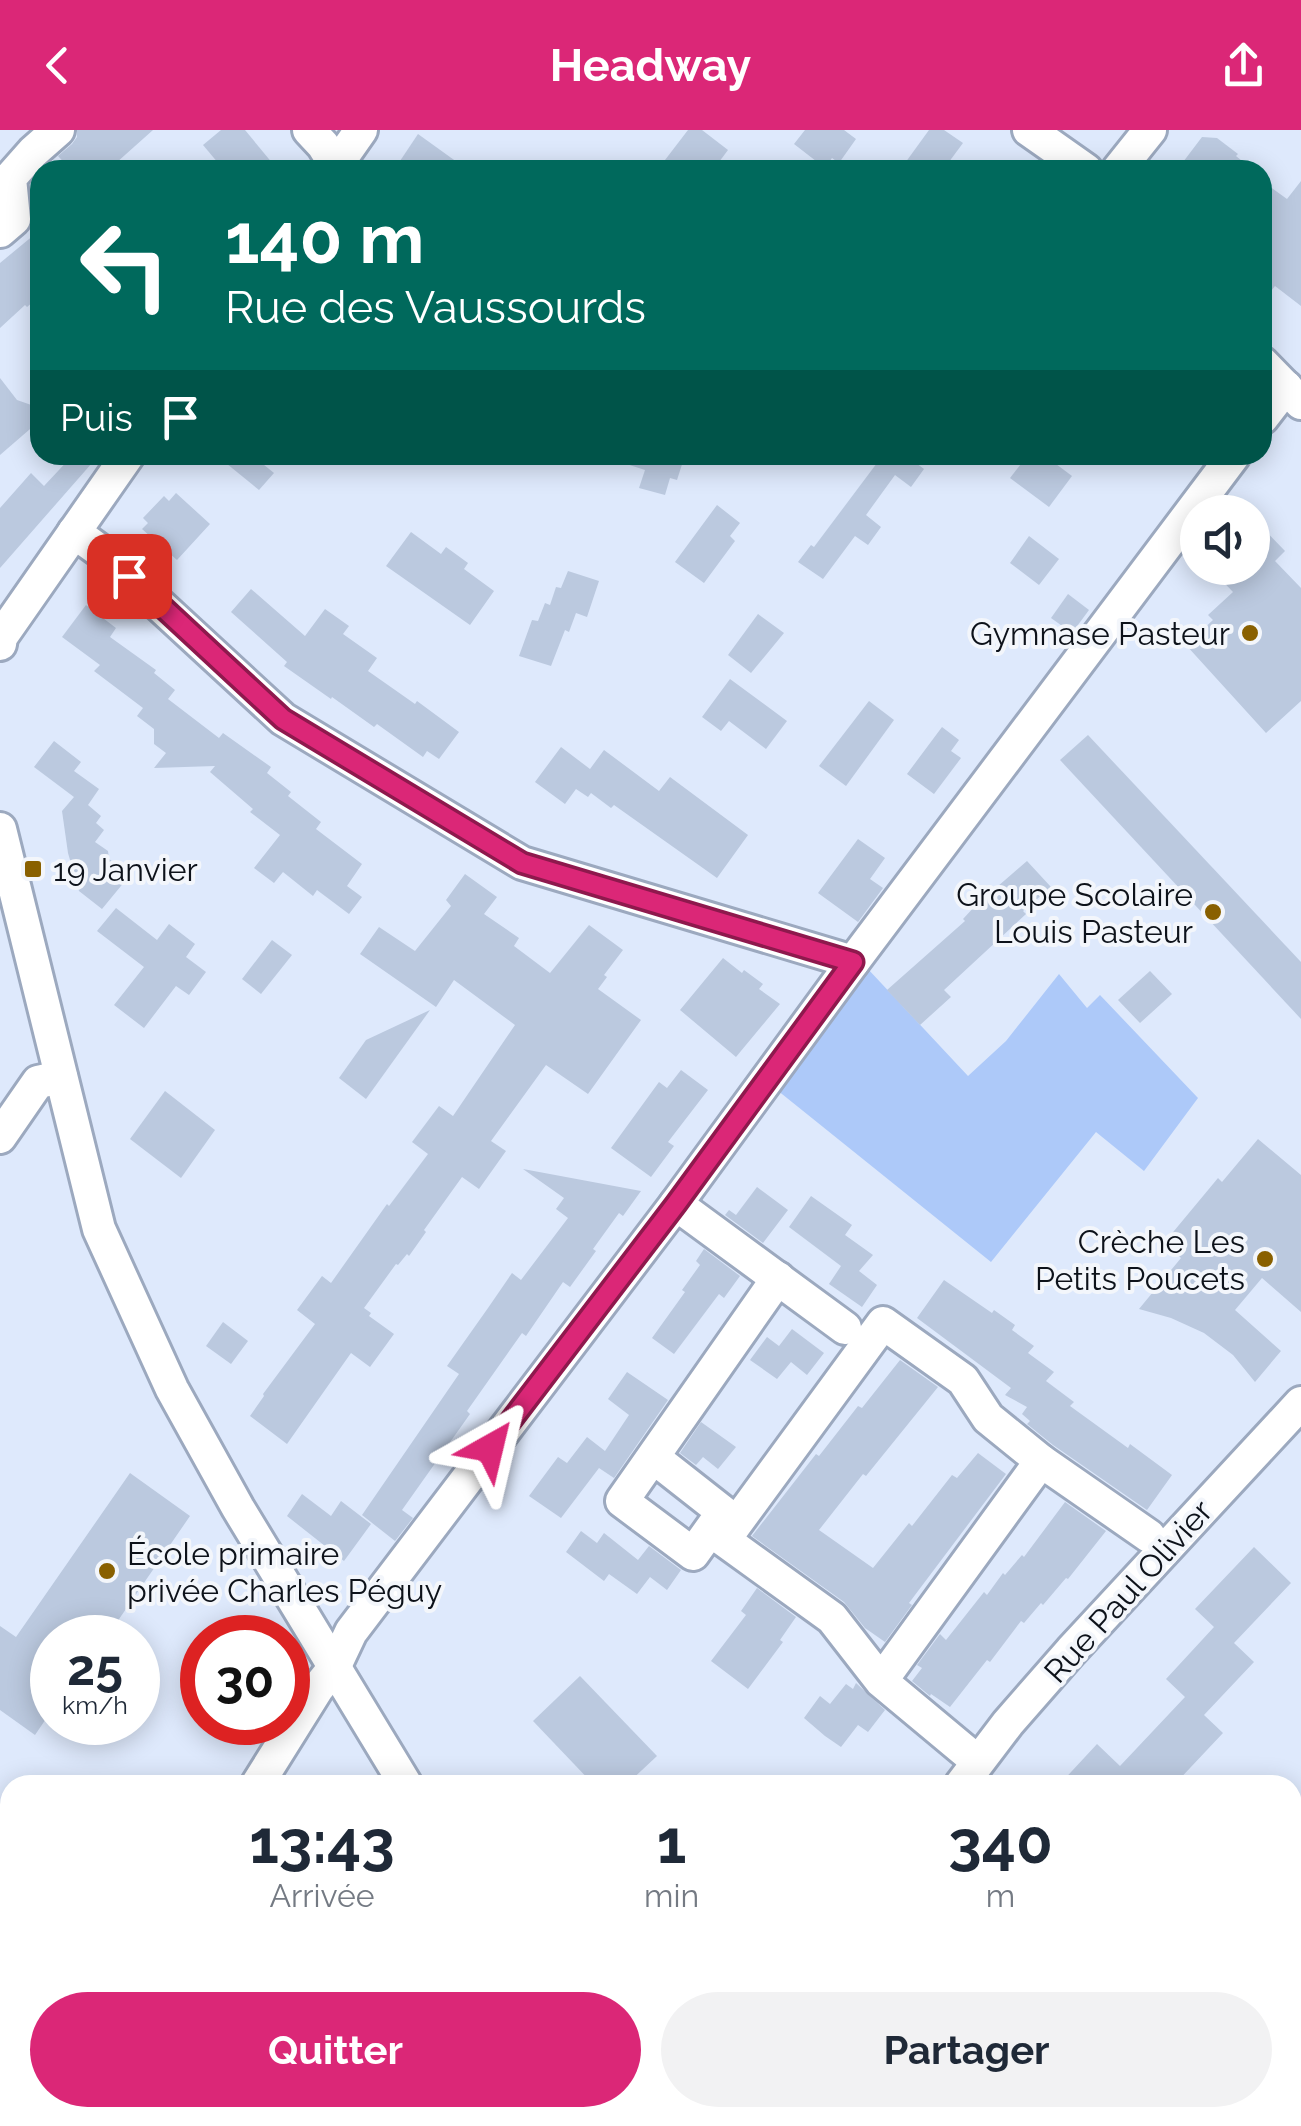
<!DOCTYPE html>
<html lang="fr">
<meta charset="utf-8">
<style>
body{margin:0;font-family:Raleway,sans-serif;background:#f2f2f3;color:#1f2937;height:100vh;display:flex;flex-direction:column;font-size:38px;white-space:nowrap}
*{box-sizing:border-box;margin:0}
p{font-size:32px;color:#747a83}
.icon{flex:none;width:55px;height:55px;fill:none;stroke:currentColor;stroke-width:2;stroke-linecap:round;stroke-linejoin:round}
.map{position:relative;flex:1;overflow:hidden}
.drawer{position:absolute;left:0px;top:1645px;width:1302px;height:352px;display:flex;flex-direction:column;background:#fff;border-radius:30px 30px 0 0;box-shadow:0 5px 25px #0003}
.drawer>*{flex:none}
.banner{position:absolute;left:30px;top:30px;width:1242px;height:305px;border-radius:30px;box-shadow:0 5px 25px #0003;background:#00695c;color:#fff;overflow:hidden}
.buttons{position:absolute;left:1180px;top:365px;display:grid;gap:20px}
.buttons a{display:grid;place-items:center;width:90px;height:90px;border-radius:50%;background:#fff;box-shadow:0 5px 25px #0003;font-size:50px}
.speed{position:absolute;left:30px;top:1485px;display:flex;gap:20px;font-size:50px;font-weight:700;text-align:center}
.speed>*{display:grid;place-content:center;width:130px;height:130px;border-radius:50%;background:#fff;box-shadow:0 5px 25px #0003;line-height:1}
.speed small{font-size:25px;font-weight:400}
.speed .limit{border:15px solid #d22;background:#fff;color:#111}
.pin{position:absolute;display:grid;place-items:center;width:85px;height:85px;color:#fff;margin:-42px;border-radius:20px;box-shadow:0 5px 15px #0006}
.me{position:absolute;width:110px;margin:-55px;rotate:37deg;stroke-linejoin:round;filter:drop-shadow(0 0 8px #0008)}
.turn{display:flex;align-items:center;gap:35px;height:210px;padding:0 30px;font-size:45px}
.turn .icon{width:130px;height:130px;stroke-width:2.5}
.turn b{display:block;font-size:70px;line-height:85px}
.then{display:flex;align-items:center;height:95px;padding:0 30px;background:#0003;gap:20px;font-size:38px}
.eta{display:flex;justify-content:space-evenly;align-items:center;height:170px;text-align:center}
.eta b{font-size:60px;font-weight:700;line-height:70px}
.cta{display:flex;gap:20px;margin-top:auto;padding:20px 30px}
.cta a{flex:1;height:115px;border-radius:60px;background:#db2777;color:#fff;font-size:40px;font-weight:700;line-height:115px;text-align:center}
.cta a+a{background:#f2f2f3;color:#1f2937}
header{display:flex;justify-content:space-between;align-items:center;height:130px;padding:0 30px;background:#db2777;color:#fff;font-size:45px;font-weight:700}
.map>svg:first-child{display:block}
</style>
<header><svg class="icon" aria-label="back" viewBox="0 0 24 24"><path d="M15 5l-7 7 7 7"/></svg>Headway<svg class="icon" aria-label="share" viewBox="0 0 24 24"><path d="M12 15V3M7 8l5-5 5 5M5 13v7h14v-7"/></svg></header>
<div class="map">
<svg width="1301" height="1996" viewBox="0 0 1301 1996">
<rect width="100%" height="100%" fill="#dee9fc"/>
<polygon fill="#adc9f9" points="867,838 968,946 1006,911 1059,844 1087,878 1100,865 1198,968 1144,1041 1096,1002 991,1132 777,960"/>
<g fill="#bbc9df">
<polygon points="77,0 153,0 116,33 117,40 71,40 58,26 72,14 77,7"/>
<polygon points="221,0 245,0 278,40 224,40 203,15"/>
<polygon points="688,0 702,0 728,20 713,40 679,40 665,30"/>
<polygon points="805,0 844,0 856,9 839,33 832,28 825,38 794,14"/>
<polygon points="929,0 944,0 963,13 943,40 900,40"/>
<polygon points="418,4 468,40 394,40"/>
<polygon points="1202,7 1217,8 1238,24 1236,26 1253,40 1177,40"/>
<polygon points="1262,51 1287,69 1301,51 1301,176 1275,156 1262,172"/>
<polygon points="40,100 40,166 27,177 25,175 0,198 0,133"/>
<polygon points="0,248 17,270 37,277 37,293 0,325"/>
<polygon points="73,325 99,325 0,438 0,378 31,343 44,356"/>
<polygon points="216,325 252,325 274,343 259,360"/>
<polygon points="615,325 685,325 677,350 670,348 665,365 639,358 645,340 614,330"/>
<polygon points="866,325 910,325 908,327 924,339 911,357 895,345 866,385 881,397 868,415 855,406 823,449 798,432 811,415 814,417 877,333"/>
<polygon points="1028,325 1044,325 1072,346 1049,377 1010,348"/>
<polygon points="176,363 210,394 177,430 142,399 148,393 143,388 164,366 169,371"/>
<polygon points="717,375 740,393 730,406 735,411 704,453 675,432"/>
<polygon points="1252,387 1285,421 1275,431 1301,458 1301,571 1266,603 1186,515 1213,490 1208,485 1233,462 1210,438 1252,438"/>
<polygon points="411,402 441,424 446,417 468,433 464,439 494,461 470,495 386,436"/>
<polygon points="1029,406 1059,429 1039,455 1010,433"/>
<polygon points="568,441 599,451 587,487 576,483 569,502 565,500 551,536 519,526 532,490 538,491 545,473 550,475 556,457 561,458"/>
<polygon points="251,459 305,506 325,479 349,496 343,504 377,528 368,541 415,574 417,571 459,602 439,629 427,621 423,627 377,594 374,597 332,567 331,569 284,536 287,532 231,482"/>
<polygon points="1068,464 1089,480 1072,503 1051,488"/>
<polygon points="86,475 116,498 110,507 156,540 154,543 175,560 168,569 219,608 223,603 271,637 267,643 291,662 288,666 321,692 316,699 362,734 347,756 362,767 349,784 317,760 313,766 283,742 274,753 254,738 280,705 250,682 253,679 210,642 215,636 154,638 166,623 154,614 154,599 137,586 143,578 94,541 100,535 62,507"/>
<polygon points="758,484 784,503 751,543 728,525"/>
<polygon points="730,549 787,591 766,619 729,591 721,601 702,587"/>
<polygon points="869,571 894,590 846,656 819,636"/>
<polygon points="942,597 959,610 951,621 961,628 934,664 907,644"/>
<polygon points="1088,605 1301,832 1301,889 1060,630"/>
<polygon points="54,611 81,632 74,641 99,659 88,675 101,686 96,693 104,700 95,712 108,721 109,729 130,745 102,779 79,761 68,723 62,681 74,667 34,637"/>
<polygon points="561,617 590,639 604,620 659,661 670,647 748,705 717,748 614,675 611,678 591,663 588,667 576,659 565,674 535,652"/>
<polygon points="858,709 885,728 870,749 883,758 858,792 818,763"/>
<polygon points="1027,731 1051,757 1023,781 1026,784 944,860 951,867 920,895 887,860 965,791 963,789 975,776"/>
<polygon points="465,744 497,767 484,784 519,808 514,816 550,843 589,795 623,820 604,845 607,847 598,859 641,890 588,964 546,935 491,1011 506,1021 479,1059 462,1047 424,1100 426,1102 409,1126 407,1124 398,1135 396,1134 364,1178 371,1183 369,1186 394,1204 370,1237 351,1223 287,1314 250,1286 264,1266 263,1264 315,1194 297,1180 322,1146 331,1153 387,1074 389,1076 428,1024 412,1012 439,976 453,986 515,895 454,850 436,877 360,824 379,797 415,821 451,776 446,770"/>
<polygon points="116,778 157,810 169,794 195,814 186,827 206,842 189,865 176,856 144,898 114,875 144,837 97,801"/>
<polygon points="272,810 292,825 261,864 242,849"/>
<polygon points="723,828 742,843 744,840 763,854 759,859 780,874 736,927 680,880"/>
<polygon points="1150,841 1172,864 1140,893 1118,870"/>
<polygon points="430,880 366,969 339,948 366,910"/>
<polygon points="681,940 708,960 668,1012 674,1016 651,1047 611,1018 659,952 667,958"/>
<polygon points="165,961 215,1000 181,1048 130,1009"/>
<polygon points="1258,1009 1301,1045 1301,1182 1262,1148 1235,1180 1281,1221 1255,1252 1233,1225 1204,1203 1171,1188 1139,1179 1181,1128 1164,1113 1218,1048 1222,1052"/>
<polygon points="523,1039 641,1061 623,1086 619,1083 593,1119 596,1121 570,1157 563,1152 526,1206 522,1203 467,1281 470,1284 402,1380 413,1388 395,1411 362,1385 459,1244 447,1236 488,1178 512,1143 521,1150 568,1088 556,1079 564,1068"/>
<polygon points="757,1057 788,1080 763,1113 725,1085 729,1080 736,1085"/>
<polygon points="811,1066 852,1095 845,1105 873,1125 859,1141 877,1155 862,1177 829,1154 841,1136 789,1097"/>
<polygon points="704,1119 740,1146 724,1168 719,1164 674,1224 652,1208 685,1162 682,1160 700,1135 696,1131"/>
<polygon points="944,1150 992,1183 994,1180 1015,1195 1012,1200 1034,1216 1028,1223 1054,1242 1046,1251 1074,1272 1070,1276 1128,1318 1130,1314 1172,1345 1147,1380 1053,1315 1027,1294 1030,1291 1022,1284 1027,1277 1005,1265 1011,1258 917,1188"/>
<polygon points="223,1192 248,1211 231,1234 206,1216"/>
<polygon points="792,1199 824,1223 807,1245 791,1232 777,1249 750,1230 767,1207 779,1216"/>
<polygon points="900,1230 938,1257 866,1346 863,1344 819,1400 873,1438 909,1393 912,1396 952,1345 957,1348 978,1323 1006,1344 909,1473 912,1475 885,1512 865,1498 844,1472 752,1406 816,1324 819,1326 858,1276 862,1278"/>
<polygon points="627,1242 668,1270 614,1348 599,1338 561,1388 529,1366 558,1327 567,1333 587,1307 605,1321 629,1285 608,1269"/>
<polygon points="701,1292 736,1317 718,1339 703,1327 696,1335 680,1323"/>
<polygon points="130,1343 190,1386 106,1508 52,1508 52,1580 35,1605 0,1580 0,1496 16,1507"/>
<polygon points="302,1364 331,1386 341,1371 371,1394 344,1431 287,1386"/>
<polygon points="1065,1372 1106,1401 1068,1449 1066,1448 1043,1475 1041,1473 1024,1493 1021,1491 990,1532 987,1530 950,1577 931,1564 930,1566 912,1551 922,1538 917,1535 940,1504 946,1510 984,1462 987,1465 1003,1443 1005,1445 1022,1425 1024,1427"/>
<polygon points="581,1401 597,1413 604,1403 638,1430 649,1416 681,1440 667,1460 650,1447 637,1464 609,1444 604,1451 566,1422"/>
<polygon points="1254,1417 1291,1453 1234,1513 1254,1532 1204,1585 1223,1603 1174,1655 1059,1655 1097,1614 1120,1636 1185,1567 1166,1549 1214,1497 1195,1479"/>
<polygon points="757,1458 796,1487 780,1510 783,1512 748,1559 711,1531 746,1485 741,1481"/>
<polygon points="580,1546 657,1626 626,1655 594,1655 533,1591"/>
<polygon points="856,1553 885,1580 868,1602 858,1595 841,1617 825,1606 804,1588 820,1566 830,1574 846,1554 853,1559"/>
</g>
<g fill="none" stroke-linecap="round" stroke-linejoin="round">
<g stroke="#9ca9bf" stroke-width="38">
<g id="street">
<polyline points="309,0 323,15 336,36"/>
<polyline points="1029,0 1086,40"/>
<polyline points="333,40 361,0"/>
<polyline points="1118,40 1150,0"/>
<polyline points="0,101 14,89 10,48 33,22 58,0"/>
<polyline points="1262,233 1301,273"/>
<polyline points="1262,288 1286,257"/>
<polyline points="74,402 103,423 283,589 522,733 853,832"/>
<polyline points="0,514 1,507 128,325"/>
<polyline points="0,699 99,1099 172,1259 238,1378 406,1655"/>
<polyline points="0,1007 38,952 61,947"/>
<polyline points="676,1074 845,1198"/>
<polyline points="653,1327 723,1382 693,1424 622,1371 778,1148"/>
<polyline points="1041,1331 1149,1406"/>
<polyline points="881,1551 1041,1331 988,1288 963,1250 883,1193 724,1410 832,1488 881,1551 977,1631"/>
<polyline points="257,1655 317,1559 334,1538 351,1502 676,1074 853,832 1234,325"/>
<polyline points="961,1655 1008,1593 1071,1521 1301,1273"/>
<polyline points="0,1968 10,1975"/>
<polyline points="29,1988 42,1996"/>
<polyline points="780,1988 788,1996"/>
<polyline points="449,1996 450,1988"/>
<polyline points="709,1996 715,1988"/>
</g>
</g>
<use href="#street" stroke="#fff" stroke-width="32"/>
</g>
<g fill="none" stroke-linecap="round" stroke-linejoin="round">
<g stroke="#8e194d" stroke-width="25">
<polyline id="route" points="129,446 283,589 522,733 853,832 676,1074 490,1318"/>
</g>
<use href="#route" stroke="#db2777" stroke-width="18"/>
</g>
<g fill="#896000" stroke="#f3f6fb" stroke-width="4">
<circle cx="1250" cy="503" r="10"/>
<rect x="23" y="729" width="20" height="20" rx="5"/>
<circle cx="1213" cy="782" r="10"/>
<circle cx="1265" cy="1129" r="10"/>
<circle cx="107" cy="1441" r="10"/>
</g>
<g text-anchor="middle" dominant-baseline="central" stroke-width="8" stroke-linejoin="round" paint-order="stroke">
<g font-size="32" fill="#0d121a" stroke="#f3f6fb" text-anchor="end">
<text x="1230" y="503">Gymnase Pasteur</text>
<text x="53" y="739" text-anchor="start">19 Janvier</text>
<text x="1193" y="764">Groupe Scolaire<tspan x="1193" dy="37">Louis Pasteur</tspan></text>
<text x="1245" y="1111">Crèche Les<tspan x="1245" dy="37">Petits Poucets</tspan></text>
<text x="127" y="1423" text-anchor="start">École primaire<tspan x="127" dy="37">privée Charles Péguy</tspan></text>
</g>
<g font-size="32" fill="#0d121a" stroke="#f3f6fb">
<text transform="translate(1128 1461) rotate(-48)">Rue Paul Olivier</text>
</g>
</g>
</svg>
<div class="buttons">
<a><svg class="icon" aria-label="sound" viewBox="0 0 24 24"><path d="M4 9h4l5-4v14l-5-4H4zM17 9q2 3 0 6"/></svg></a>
</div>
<div class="speed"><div>25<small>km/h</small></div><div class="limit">30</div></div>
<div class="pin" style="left:129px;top:446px;background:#d93025"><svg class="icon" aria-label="arrive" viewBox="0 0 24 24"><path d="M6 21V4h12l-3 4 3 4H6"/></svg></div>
<svg class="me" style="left:490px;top:1318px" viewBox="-20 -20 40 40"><path d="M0-17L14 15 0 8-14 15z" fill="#db2777" stroke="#fff" stroke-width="4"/></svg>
<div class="banner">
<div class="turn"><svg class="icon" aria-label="left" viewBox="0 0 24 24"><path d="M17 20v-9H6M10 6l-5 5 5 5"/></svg><div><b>140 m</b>Rue des Vaussourds</div></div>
<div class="then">Puis<svg class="icon" aria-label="arrive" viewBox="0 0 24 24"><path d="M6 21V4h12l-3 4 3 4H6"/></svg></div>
</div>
<section class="drawer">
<div class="eta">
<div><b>13:43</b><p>Arrivée</p></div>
<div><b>1</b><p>min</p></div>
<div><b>340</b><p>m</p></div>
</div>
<div class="cta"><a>Quitter</a><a>Partager</a></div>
</section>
</div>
